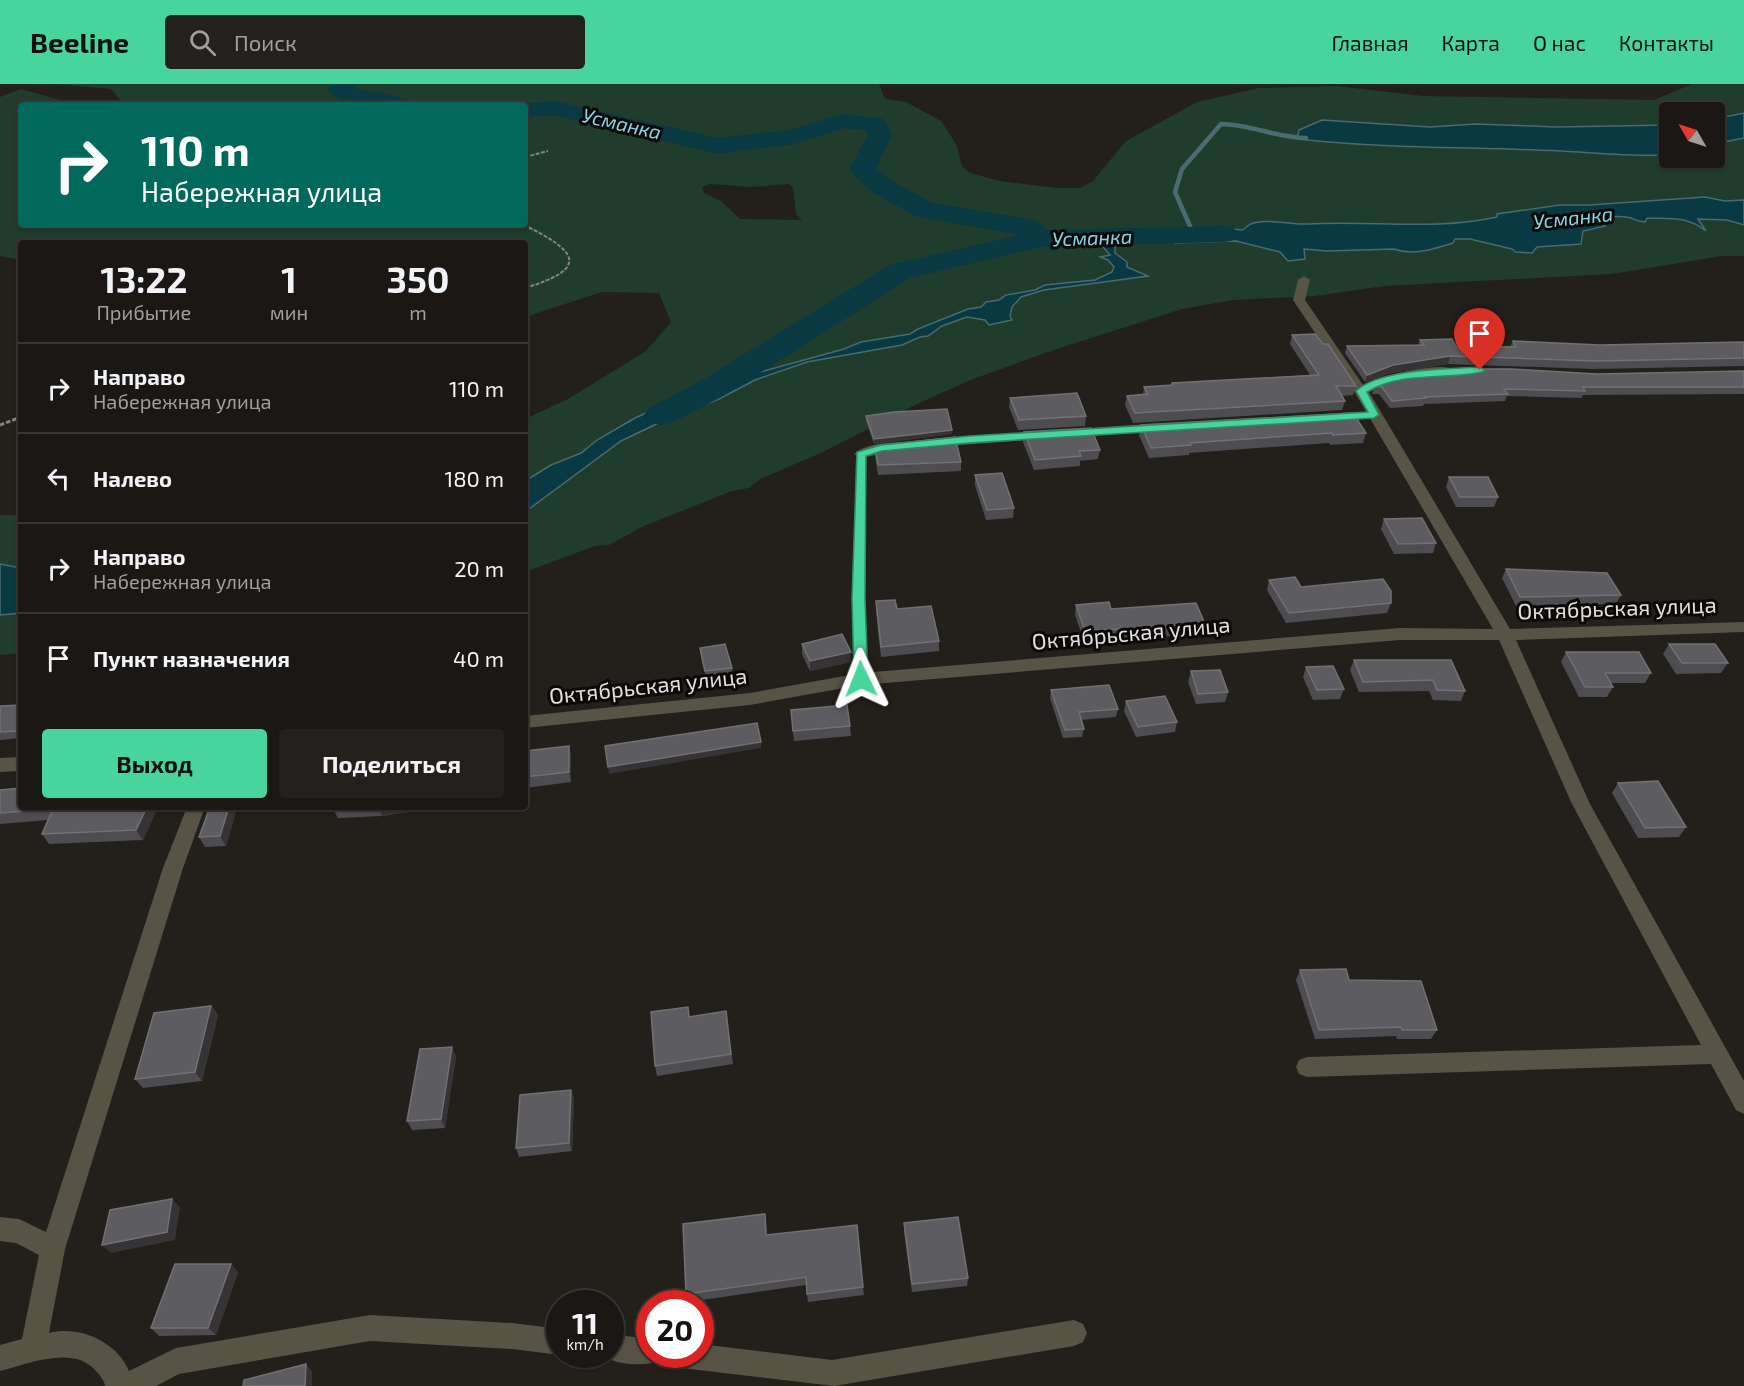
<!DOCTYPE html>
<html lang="ru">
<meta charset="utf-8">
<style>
body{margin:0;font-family:"Exo 2",sans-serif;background:#23201d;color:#f1f3f6;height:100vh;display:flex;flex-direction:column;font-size:22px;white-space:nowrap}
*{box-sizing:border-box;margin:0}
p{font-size:20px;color:#9f9fa0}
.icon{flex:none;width:33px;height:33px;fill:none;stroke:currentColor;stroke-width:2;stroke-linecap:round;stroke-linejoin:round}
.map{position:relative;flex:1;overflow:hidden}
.side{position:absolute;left:18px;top:156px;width:510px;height:570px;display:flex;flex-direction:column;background:#1a1714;border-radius:6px;box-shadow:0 2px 4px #0004,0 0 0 2px #383634}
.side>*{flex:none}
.hud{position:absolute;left:18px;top:18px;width:510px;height:126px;border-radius:6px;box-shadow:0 2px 4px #0004,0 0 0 2px #383634;background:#00695c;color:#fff;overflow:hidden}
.needle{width:39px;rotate:309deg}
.buttons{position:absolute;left:1659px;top:18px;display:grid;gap:12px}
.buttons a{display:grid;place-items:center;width:66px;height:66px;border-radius:6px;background:#1a1714;box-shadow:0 2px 4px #0004,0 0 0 2px #383634;font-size:30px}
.speed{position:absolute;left:546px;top:1206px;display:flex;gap:12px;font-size:30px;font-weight:700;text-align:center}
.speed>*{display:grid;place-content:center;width:78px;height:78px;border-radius:50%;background:#1a1714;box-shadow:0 2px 4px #0004,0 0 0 2px #383634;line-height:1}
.speed small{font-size:15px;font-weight:400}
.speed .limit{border:9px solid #d22;background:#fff;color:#111}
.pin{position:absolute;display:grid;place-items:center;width:51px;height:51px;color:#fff;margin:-62px -26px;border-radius:50% 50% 50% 0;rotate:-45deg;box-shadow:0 0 6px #0007}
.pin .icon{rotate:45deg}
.me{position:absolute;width:66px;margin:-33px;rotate:358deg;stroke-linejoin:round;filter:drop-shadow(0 0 4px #0008)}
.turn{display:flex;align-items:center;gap:21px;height:126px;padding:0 24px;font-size:27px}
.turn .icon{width:78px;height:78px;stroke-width:2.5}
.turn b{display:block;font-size:42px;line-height:51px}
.eta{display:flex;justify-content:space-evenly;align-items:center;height:102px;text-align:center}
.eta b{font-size:36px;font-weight:700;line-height:42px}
.button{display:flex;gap:12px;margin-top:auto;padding:12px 24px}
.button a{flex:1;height:69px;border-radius:6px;background:#48d49d;color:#111;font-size:24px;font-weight:700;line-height:69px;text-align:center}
.button a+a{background:#23201d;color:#f1f3f6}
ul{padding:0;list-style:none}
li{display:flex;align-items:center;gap:18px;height:90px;padding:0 24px;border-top:2px solid #383634}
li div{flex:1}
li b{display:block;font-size:22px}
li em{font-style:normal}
header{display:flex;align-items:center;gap:36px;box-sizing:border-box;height:84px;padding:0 30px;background:#48d49d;color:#111}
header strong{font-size:28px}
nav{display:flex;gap:33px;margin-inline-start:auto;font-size:21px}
.search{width:420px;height:54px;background:#23201d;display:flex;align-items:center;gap:15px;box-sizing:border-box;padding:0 21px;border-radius:6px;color:#9f9fa0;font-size:22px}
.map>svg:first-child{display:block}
</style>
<header>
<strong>Beeline</strong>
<div class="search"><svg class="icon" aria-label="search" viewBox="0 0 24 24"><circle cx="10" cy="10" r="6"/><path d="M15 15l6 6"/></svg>Поиск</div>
<nav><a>Главная</a><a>Карта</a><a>О нас</a><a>Контакты</a></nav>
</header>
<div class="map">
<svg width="1744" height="1302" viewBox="0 0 1744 1302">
<rect width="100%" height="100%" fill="#231f1b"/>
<g fill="#1f3c2c" fill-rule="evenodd">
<path d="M57 0H879L885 15 906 18 941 37 956 60 962 82 970 89 1000 97 1057 104H1080L1093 97 1126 57 1197 18 1259 4 1337 2 1423 12 1654 16 1692 0H1744V172H1722L1612 190 1385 202 1315 212 1233 216 1182 225 1054 266 973 295 917 320 823 368 760 395 749 404 732 407 644 442 609 461 595 462 525 488V335L568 315 646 267 671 238 659 209 602 208 525 233V159H21V176L0 172V13L21 5 78 21H21V141H525V21H124L111 5ZM1670 28H1714V74H1670ZM710 100 751 103 789 100 793 103 796 130 802 136 740 135 721 117 704 109 702 103Z"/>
<polygon points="0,431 21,431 21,569 0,571"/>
</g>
<g fill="#093942" stroke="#4a6b70" stroke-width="1.5">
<polygon points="1744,29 1744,54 1719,59 1715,62 1715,35"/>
<path d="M1322 36 1430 43 1475 40 1557 43 1669 41V71C1625 73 1581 67 1536 66 1455 63 1379 64 1297 55L1299 46Z"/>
<path d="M1705 113 1725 117 1744 116V141L1727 136 1698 135 1706 147C1687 132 1671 135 1647 134L1645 138C1638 138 1636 136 1631 134 1619 130 1602 134 1590 135L1593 138H1602L1605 142 1583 147 1581 160 1537 163 1532 169 1516 168 1512 165 1470 155H1455L1453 159C1434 165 1413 172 1394 165L1327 167 1304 165 1305 175 1288 177 1280 168 1236 157 1175 159 1158 152 1165 148 1223 144 1242 146C1245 145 1246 143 1249 141 1261 133 1294 141 1308 140 1371 136 1434 147 1497 133V130L1560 121H1589Z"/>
<polygon points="1133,146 1163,147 1157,152 1115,161 1115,169 1127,178 1127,183 1148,192 1044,206 1021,213 1012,223 1010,232 1012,236 989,241 985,236 967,233 942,242 928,252 920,253 902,261 807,278 755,296 719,315 671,333 621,357 525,428 525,397 551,381 581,369 597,356 635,334 709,301 726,301 749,291 844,265 861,258 910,250 918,245 968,225 981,223 986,218 999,216 1006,211 1035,206 1045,201 1095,196 1112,188 1114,183 1108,176 1100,173 1110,171 1098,157 1096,150"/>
<polygon points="0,480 21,484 21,529 0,531"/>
</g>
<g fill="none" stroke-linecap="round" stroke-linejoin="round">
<path stroke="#4a6b70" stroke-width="4.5" d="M1193 149 1175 108 1182 85 1221 40C1250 40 1277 54 1306 54"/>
<g fill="#093942" fill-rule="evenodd">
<path d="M332 0H356L353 4 357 5 398 12 409 21C385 21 344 27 328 5Z"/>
<polygon points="554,17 718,54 790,46 843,30 884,35 892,50 876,84 890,96 932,119 1027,135 1037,137 1047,146 1224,142 1234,144 1238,150 1234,156 1224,158 1040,163 910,194 723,312 673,338 661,341 649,338 644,331 649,324 699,298 890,181 1020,151 915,132 872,108 849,86 868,50 866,46 845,44 793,60 718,70 554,31 525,33 525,21 516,21"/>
</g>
<g stroke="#868380" stroke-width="2" stroke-dasharray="4 1.5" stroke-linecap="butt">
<polyline points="525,73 548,67"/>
<path d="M524 141C577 167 591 184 525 204"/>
</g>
<polyline stroke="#868380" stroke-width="3" stroke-dasharray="4.5 2" stroke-linecap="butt" points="0,341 21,333"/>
<polygon fill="#575345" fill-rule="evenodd" points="861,367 866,370 863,514 867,595 861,599 855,595 853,514 856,370"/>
<g fill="#575345" fill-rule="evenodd">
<path d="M1304 192 1310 196 1305 216 1363 301C1379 293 1443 275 1456 287L1449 291 1404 296 1369 308 1510 545 1744 538V548L1516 556 1590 720 1744 997V1030L1736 1026 1711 980 1307 993 1299 990 1296 983 1299 976 1307 973 1701 961 1572 720 1499 556H1400L861 601 750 621 525 644V632L750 609 861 589 1400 544 1493 545 1354 307 1293 216 1298 196Z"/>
<polygon points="1163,339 1168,340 1170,343 1168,346 933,363 926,359 933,355"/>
<path d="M900 358 905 359 907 362 905 365 861 374 854 370C865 360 886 359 900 358Z"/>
<polygon points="21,673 21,687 0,688 0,674"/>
<path d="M187 723H205L183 784 65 1165 49 1249C80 1241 117 1258 129 1287L176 1264 370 1231 512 1239 560 1245V1270H561L560 1271 512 1265 370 1257 179 1290 156 1302H105C104 1295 100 1292 95 1286 73 1261 28 1280 0 1287V1261L22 1255 39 1171 16 1159 0 1157V1133L19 1135 46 1148 163 784Z"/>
<path d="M1074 1236 1083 1240 1087 1249 1083 1258 1074 1262 834 1302 673 1283 664 1279 661 1273 659 1277C644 1283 613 1281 600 1270H610V1250L650 1255V1270H700V1260L832 1276Z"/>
</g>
</g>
<g fill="#4d4c51">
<polygon points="1292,251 1323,260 1356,302 1353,311 1342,312 1345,317 1342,326 1133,339 1125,321 1127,312 1143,311 1144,303 1171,301 1172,299 1310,291 1290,260"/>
<polygon points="1420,256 1456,262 1510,263 1513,257 1600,261 1744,259 1744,282 1593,285 1448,280 1391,289 1365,298 1345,269 1347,262 1418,261"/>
<polygon points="1744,287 1744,310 1583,311 1581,314 1507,312 1505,317 1424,320 1423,322 1390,324 1379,310 1372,310 1375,302 1597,290"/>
<polygon points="1010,314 1086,332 1085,342 1018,346 1009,323"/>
<polygon points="866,332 952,350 874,360 866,337"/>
<polygon points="1141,341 1366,349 1363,359 1330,361 1329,359 1189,369 1189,371 1149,374 1139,351"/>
<polygon points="1024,348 1100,366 1098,375 1080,377 1080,382 1034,386 1023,358"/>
<polygon points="875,362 961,378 961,387 878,391 875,372"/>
<polygon points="975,391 1014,424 1013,434 986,436 975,401"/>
<polygon points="1449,393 1498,413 1494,423 1456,423 1446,403"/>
<polygon points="1384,435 1436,459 1433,469 1394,470 1381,445"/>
<polygon points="1506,485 1621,511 1616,520 1516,522 1502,494"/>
<polygon points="1269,496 1301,503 1391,519 1387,529 1286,539 1267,506"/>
<polygon points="876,517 897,525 939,557 939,567 881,573 876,527"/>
<polygon points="1076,521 1111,525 1205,540 1203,550 1084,557 1075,531"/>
<polygon points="802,560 851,578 810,587 802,570"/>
<polygon points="1669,560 1728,579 1721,589 1676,590 1663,570"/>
<polygon points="700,564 732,584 733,594 707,597 701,574"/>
<polygon points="1566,568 1651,589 1645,599 1611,599 1613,603 1607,613 1579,613 1561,578"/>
<polygon points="1354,576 1451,576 1465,607 1461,617 1433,616 1429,607 1359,608 1350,586"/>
<polygon points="1306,583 1344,605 1340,615 1313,616 1303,593"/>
<polygon points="1191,587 1228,608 1225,618 1196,620 1188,598"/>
<polygon points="1051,606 1118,625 1116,633 1081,636 1084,645 1082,653 1063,654 1050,614"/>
<polygon points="1126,617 1177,638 1175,648 1136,653 1124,627"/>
<polygon points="21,621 21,654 0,656 0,622"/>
<polygon points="791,626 850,642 851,652 794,657"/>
<polygon points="569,662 571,672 571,698 525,704 525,667"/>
<polygon points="1618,699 1686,743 1679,753 1638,754 1612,709"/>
<polygon points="0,706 21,723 158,723 143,756 49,760 42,750 48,736 0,740"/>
<polygon points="210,723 237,723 226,762 205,763 199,753"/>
<polygon points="243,723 443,723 382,732 338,734 333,725 245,726"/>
<polygon points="1300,886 1349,896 1437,946 1431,955 1397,955 1396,952 1315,955 1296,896"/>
<polygon points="211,922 218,931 202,997 143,1004 135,995"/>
<polygon points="726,927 733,980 657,992 655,982 689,933"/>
<polygon points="456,972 445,1044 412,1046 407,1037"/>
<polygon points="571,1006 574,1015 572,1067 519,1073 516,1064"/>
<polygon points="765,1130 767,1151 863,1203 864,1211 808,1218 806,1201 688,1218 686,1210"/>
<polygon points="904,1139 968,1194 967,1202 912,1208 904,1147"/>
<polygon points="231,1180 238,1188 216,1251 159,1252 151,1244"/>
</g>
<g fill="#363335">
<polygon points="1450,272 1448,280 1391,289 1365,298 1367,291 1393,281"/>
<polygon points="952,346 952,350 874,360 874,355"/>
<polygon points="851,568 851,578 810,587 810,577"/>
<polygon points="761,658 761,664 609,690 608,683"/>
<polygon points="569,662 571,672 571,698 569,688"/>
<polygon points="147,723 158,723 143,756 136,746"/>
<polygon points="229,723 237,723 226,762 220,752"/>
<polygon points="378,723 443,723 382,732"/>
<polygon points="211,922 218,931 202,997 195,988"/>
<polygon points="452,963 456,972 445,1044 441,1035"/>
<polygon points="571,1006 574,1015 572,1067 569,1059"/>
<polygon points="172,1115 180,1123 175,1156 111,1169 102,1161"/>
<polygon points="231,1180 238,1188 216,1251 208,1244"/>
<polygon points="306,1280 312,1287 312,1302 305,1302"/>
</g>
<g fill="#5d5c60" stroke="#727073" stroke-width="1.5">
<polygon points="1315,250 1323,260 1328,260 1356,302 1336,302 1345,317 1135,329 1127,312 1148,310 1144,303 1173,301 1172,299 1319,291 1292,251"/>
<polygon points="1452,255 1456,262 1516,263 1513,257 1600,261 1743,258 1744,259 1744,274 1596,277 1450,272 1393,281 1367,291 1347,262 1424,261 1420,256"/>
<polygon points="1454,285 1511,285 1597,290 1744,287 1744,303 1583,303 1585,307 1504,305 1508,310 1425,313 1426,314 1392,317 1382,303 1375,302 1399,294"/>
<polygon points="1077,309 1086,332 1019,336 1010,314"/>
<polygon points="947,325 952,346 874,355 866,332 894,328"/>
<polygon points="1353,329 1366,349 1333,351 1332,349 1190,359 1191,361 1151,364 1141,341"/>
<polygon points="1091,344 1100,366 1079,367 1081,372 1035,376 1024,348"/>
<polygon points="955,353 961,378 878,381 875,362"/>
<polygon points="1002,389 1014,424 987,426 975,391"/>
<polygon points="1449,393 1488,393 1498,413 1460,413"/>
<polygon points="1422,434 1436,459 1398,460 1384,435"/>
<polygon points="1506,485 1607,489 1621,511 1520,513"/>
<polygon points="1295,493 1301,503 1383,495 1391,507 1391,519 1289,529 1269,496"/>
<polygon points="895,516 897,525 931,522 939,557 881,563 876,517"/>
<polygon points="1109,518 1111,525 1196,519 1205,540 1085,547 1076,521"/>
<polygon points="842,550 851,568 810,577 802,560"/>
<polygon points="725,560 732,584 705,587 700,564"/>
<polygon points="1669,560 1715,560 1728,579 1682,579"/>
<polygon points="1566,568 1639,568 1651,589 1605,589 1613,603 1585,603"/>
<polygon points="1354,576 1451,576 1465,607 1437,606 1433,596 1363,598"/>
<polygon points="1333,582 1344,605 1317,606 1306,583"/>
<polygon points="1220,586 1228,608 1198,610 1191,587"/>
<polygon points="1109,601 1118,625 1079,628 1084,645 1065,646 1051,606"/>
<polygon points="1165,612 1177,638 1138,643 1126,617"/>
<polygon points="21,621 21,647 0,648 0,622"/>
<polygon points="847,621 850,642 793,647 791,626"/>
<polygon points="757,639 761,658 608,683 605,662"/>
<polygon points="569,662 569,688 525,693 525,667"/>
<polygon points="1658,697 1686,743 1645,744 1618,699"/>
<polygon points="21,704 21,723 147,723 136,746 42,750 53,725 0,729 0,706"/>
<polygon points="210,723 229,723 220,752 199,753"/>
<polygon points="334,723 358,723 333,724"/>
<polygon points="1346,885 1349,896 1421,897 1437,946 1402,946 1401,943 1319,946 1300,886"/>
<polygon points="211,922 195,988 135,995 154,929"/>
<polygon points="688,923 689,933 726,927 731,970 655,982 651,928"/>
<polygon points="452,963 441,1035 407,1037 420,965"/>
<polygon points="571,1006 569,1059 516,1064 520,1011"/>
<polygon points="172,1115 167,1148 102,1161 110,1126"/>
<polygon points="765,1130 766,1151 857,1141 863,1203 807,1210 806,1193 686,1210 683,1140"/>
<polygon points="958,1133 968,1194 912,1200 904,1139"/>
<polygon points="175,1180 231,1180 208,1244 151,1244"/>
<polygon points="306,1280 305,1302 243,1302 244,1296"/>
</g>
<path fill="#48d49d" stroke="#2f8a66" stroke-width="1.5" d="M1480 283 1485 286 1483 288C1445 296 1402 287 1367 308L1379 331 1374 334 969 359 882 367 866 372 865 514 868 595 861 599 854 595 852 514 857 368 881 361 969 352 1368 328 1356 307C1379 285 1448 285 1480 283Z"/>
<g text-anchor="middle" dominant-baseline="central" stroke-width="6" stroke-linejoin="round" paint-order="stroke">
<g font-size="20" font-style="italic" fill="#87d5e6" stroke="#0b0908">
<text transform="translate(622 39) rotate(13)">Усманка</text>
<text transform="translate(1573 133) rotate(-6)">Усманка</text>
<text transform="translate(1092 153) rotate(-2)">Усманка</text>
</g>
<g font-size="22" fill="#e2dfdd" stroke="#0b0908">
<text transform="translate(1617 523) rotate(-2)">Октябрьская улица</text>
<text transform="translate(1131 548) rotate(-5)">Октябрьская улица</text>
<text transform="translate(648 601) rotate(-6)">Октябрьская улица</text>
</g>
</g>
</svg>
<div class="buttons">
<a><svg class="needle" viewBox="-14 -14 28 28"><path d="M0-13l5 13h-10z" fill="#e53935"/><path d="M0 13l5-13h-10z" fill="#9f9fa0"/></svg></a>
</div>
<div class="speed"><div>11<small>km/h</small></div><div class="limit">20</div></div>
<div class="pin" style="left:1480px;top:286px;background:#d93025"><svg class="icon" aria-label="arrive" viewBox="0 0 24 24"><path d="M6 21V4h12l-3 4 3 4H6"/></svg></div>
<svg class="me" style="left:861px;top:595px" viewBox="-20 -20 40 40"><path d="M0-17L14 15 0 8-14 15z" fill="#48d49d" stroke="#fff" stroke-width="4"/></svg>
<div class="hud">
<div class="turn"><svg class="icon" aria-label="right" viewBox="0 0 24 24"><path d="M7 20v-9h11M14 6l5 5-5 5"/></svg><div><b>110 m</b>Набережная улица</div></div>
</div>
<section class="side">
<div class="eta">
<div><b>13:22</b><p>Прибытие</p></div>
<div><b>1</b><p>мин</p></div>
<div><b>350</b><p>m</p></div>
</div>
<ul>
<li><svg class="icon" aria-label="right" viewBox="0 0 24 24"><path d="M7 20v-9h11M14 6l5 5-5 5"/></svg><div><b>Направо</b><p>Набережная улица</p></div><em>110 m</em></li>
<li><svg class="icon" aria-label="left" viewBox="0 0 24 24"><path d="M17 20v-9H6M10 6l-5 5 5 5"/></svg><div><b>Налево</b></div><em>180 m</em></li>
<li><svg class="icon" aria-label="right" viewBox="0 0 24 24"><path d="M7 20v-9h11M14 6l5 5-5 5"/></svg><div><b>Направо</b><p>Набережная улица</p></div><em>20 m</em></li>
<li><svg class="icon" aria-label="arrive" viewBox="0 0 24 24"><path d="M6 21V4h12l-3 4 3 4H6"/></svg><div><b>Пункт назначения</b></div><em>40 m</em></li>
</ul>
<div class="button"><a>Выход</a><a>Поделиться</a></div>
</section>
</div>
